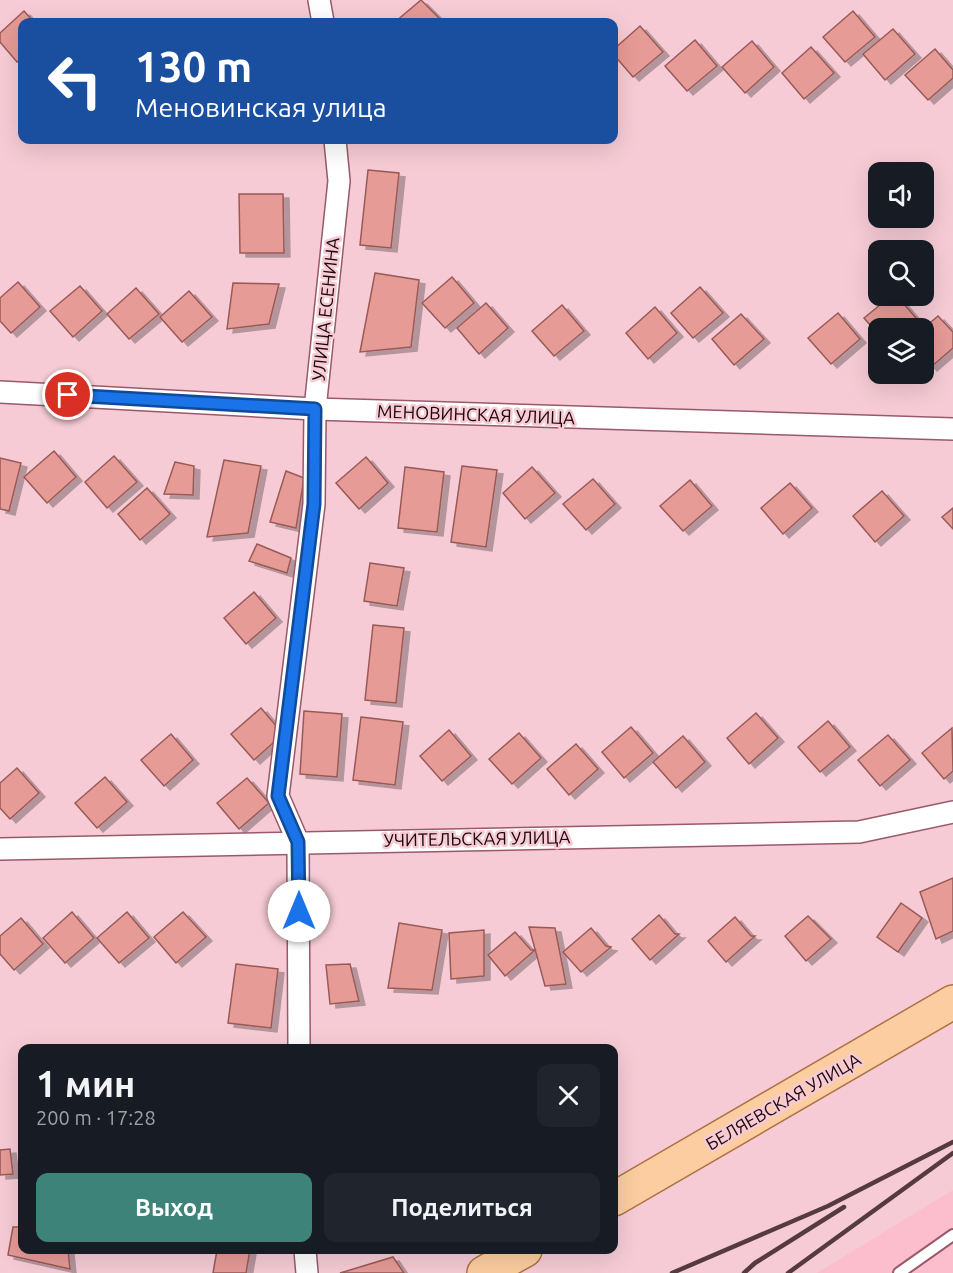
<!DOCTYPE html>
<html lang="ru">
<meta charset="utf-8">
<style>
body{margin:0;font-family:Ubuntu,sans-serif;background:#20242c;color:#f1f3f6;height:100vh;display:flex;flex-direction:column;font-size:22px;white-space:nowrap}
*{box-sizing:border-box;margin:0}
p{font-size:20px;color:#9ea1a6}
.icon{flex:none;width:33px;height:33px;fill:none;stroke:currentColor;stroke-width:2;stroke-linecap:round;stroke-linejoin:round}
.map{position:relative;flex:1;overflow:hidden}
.sheet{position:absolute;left:18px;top:1044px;width:600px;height:210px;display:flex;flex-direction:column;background:#171b24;border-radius:12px;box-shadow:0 6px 24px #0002}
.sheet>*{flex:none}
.hud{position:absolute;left:18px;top:18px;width:600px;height:126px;border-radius:12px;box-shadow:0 6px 24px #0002;background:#1a4fa0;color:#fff;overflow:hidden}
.tools{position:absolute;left:868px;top:162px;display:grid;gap:12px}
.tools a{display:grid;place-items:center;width:66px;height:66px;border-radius:12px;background:#171b24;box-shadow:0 6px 24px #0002;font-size:30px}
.pin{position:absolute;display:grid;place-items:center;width:51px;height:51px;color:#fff;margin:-26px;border:3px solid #fff;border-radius:50%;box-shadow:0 2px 6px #0007}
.me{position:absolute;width:66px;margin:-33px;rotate:0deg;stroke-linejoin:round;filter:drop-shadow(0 0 4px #0008)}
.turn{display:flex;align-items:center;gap:21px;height:126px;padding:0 18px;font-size:27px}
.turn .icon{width:78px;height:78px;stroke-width:2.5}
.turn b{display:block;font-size:42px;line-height:51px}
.round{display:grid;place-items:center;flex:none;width:63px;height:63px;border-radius:12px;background:#20242c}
.overview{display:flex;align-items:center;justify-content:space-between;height:102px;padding:0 18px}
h1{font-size:36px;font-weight:600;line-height:45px}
.cta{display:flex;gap:12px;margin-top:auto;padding:12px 18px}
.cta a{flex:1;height:69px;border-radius:12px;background:#3e8379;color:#fff;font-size:24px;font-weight:600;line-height:69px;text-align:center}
.cta a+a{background:#20242c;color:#f1f3f6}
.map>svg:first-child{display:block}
</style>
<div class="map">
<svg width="953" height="1273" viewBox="0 0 953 1273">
<defs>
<filter id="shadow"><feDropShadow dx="6" dy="4" stdDeviation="0" flood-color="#0004"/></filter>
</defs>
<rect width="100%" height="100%" fill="#f6cbd5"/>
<polygon fill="#fcbdcc" points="953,1190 953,1273 817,1273"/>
<g fill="#e69b97" stroke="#995a57" stroke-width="1.5" filter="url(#shadow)">
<polygon points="421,0 443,22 395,22"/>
<polygon points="24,11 34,22 22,22 22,58 17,62 0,42 0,33"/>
<polygon points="853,11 875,37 845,62 823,37"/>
<polygon points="640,26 663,52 633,77 614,55 614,49"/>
<polygon points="893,29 915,54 885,80 863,54"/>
<polygon points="695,40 717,66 687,91 665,66"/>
<polygon points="752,41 774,67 745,93 722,67"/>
<polygon points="811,47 834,73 804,99 782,73"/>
<polygon points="935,49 953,70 953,78 928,100 905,75"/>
<polygon points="368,170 399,173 391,248 360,245"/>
<polygon points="239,194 283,194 284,253 240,253"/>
<polygon points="375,273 419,280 411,347 360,352"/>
<polygon points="452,277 474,303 445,328 422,303"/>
<polygon points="18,282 40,307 11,333 0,321 0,298"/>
<polygon points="233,283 279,284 269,324 227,329"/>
<polygon points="80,286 102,311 73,337 50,311"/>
<polygon points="700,287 723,313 693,338 671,313"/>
<polygon points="136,288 159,314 129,339 107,314"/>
<polygon points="189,291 212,317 182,342 160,317"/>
<polygon points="891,296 897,296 916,318 904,328 879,328 879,335 864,318"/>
<polygon points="486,303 508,328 479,354 457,328"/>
<polygon points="562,305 584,331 554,356 532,331"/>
<polygon points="655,307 677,333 648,359 626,333"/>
<polygon points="838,313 860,339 831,364 808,338"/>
<polygon points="741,314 764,339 734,365 712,339"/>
<polygon points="938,316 953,332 953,348 931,367 924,359 924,328"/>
<polygon points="54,451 76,477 47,503 24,477"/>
<polygon points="114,456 137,482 107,508 85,482"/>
<polygon points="366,457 388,483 359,509 336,483"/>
<polygon points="0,458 21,463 9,511 0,509"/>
<polygon points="224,460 261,466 248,533 207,537"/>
<polygon points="175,462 194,466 193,495 164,494"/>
<polygon points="462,466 497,470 486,547 451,542"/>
<polygon points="405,467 444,472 437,532 398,528"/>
<polygon points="532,467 555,493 525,519 503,493"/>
<polygon points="286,471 304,478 296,528 270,522"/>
<polygon points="593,479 615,504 586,530 563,504"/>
<polygon points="690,480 712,506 683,531 660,506"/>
<polygon points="790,483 812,508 783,534 761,508"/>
<polygon points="147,488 170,514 140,540 118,514"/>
<polygon points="882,491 904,516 875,542 853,516"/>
<polygon points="953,508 953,529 942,517"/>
<polygon points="257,544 291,558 287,573 249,561"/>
<polygon points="370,563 404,568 397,606 364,601"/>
<polygon points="254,592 276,618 246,644 224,618"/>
<polygon points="373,625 404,628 396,703 365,700"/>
<polygon points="261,708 283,734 254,760 231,734"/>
<polygon points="304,711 342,714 337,777 300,774"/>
<polygon points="756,713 778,738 749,764 727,738"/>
<polygon points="361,717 403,722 395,785 353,780"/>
<polygon points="828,721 850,747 820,772 798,747"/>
<polygon points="631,727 653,753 624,778 602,752"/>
<polygon points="952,728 953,771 944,779 922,753"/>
<polygon points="449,730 471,756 442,781 420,756"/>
<polygon points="519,733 541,758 512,784 489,759"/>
<polygon points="171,734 193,760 164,786 141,760"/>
<polygon points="888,735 910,760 880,786 858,760"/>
<polygon points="683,736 705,762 676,788 653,762"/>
<polygon points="576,744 598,769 569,795 547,769"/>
<polygon points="17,768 39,793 10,819 0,808 0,783"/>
<polygon points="105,777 127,802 97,828 75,803"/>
<polygon points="247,778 269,803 239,829 217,803"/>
<polygon points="953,878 953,931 936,939 920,892"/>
<polygon points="901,903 922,918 898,952 877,937"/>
<polygon points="72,912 94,938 65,963 43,938"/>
<polygon points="127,912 149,938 119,963 97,938"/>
<polygon points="183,912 206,937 176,963 154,937"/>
<polygon points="659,915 675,934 679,934 650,960 632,939"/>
<polygon points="808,916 831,939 806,961 785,936"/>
<polygon points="735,917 751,936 755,936 726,962 708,941"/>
<polygon points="21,918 43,944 14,970 0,954 0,936"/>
<polygon points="399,923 442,930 432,990 388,988"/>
<polygon points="529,927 555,928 566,984 545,986"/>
<polygon points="591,928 606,946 611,947 581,972 563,952"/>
<polygon points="484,930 484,976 451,979 449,933"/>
<polygon points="515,932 531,950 535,950 505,976 488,955"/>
<polygon points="236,964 278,969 271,1028 228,1023"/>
<polygon points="350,964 359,1001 330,1004 326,965"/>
<polygon points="10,1149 13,1174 0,1175 0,1150"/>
<polygon points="13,1227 22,1227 22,1250 68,1250 70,1269 8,1255"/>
<polygon points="217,1250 250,1250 246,1273 213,1273"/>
<polygon points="393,1257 404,1273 340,1273"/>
</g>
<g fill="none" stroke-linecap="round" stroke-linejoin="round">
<g stroke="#985a6b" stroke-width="14">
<polyline id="lane" points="899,1273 953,1235"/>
</g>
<g stroke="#985a6b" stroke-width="24">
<g id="street">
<polyline points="319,0 323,22"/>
<polyline points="0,392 315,409 953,429"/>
<polyline points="0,849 859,832 953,812"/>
<polyline points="299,1048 298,842 278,796 314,504 315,409 339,181 335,140"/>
<polyline points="305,1250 307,1273"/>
</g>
</g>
<g stroke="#ad7244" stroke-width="36">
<g id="primary">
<polyline points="614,1199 953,1002"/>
<polyline points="484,1273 525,1250"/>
</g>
</g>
<use href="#lane" stroke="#fff" stroke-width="10"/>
<use href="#street" stroke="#fff" stroke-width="21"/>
<use href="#primary" stroke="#fccda0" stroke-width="33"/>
<g stroke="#553a41" stroke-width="4.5">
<polyline points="672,1273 828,1206 953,1142"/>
<polyline points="744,1273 755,1263 844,1207"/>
<polyline points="788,1273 953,1153"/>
</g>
</g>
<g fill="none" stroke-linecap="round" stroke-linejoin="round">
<g stroke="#114b97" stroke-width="15">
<polyline id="route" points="68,395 315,409 314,504 278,796 298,842 299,911"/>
</g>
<use href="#route" stroke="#1a73e8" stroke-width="10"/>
</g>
<g text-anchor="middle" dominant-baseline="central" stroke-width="5" stroke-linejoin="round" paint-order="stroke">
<g font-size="18" fill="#1d070d" stroke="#f6cbd5">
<text transform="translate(325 309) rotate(-84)">УЛИЦА ЕСЕНИНА</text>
<text transform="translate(476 414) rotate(2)">МЕНОВИНСКАЯ УЛИЦА</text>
<text transform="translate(477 838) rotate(-1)">УЧИТЕЛЬСКАЯ УЛИЦА</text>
<text transform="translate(783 1101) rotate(-30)">БЕЛЯЕВСКАЯ УЛИЦА</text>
</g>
</g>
</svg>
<div class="tools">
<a><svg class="icon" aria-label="sound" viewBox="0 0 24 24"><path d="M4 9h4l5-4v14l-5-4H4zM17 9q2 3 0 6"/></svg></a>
<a><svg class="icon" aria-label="search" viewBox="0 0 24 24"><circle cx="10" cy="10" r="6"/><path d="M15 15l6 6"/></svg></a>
<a><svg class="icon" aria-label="layers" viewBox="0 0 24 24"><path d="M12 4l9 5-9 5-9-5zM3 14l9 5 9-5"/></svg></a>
</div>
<div class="pin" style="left:68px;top:395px;background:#d93025"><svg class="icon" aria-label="arrive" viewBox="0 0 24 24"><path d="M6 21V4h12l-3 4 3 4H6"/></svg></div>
<svg class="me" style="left:299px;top:911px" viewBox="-20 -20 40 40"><circle r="19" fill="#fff"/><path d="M0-13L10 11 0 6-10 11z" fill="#1a73e8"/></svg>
<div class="hud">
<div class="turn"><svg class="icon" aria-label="left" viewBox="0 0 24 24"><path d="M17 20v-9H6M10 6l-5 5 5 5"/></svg><div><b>130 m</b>Меновинская улица</div></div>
</div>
<section class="sheet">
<div class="overview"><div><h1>1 мин</h1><p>200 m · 17:28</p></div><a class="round"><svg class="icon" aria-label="close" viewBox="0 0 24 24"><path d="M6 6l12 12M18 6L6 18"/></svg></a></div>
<div class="cta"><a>Выход</a><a>Поделиться</a></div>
</section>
</div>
